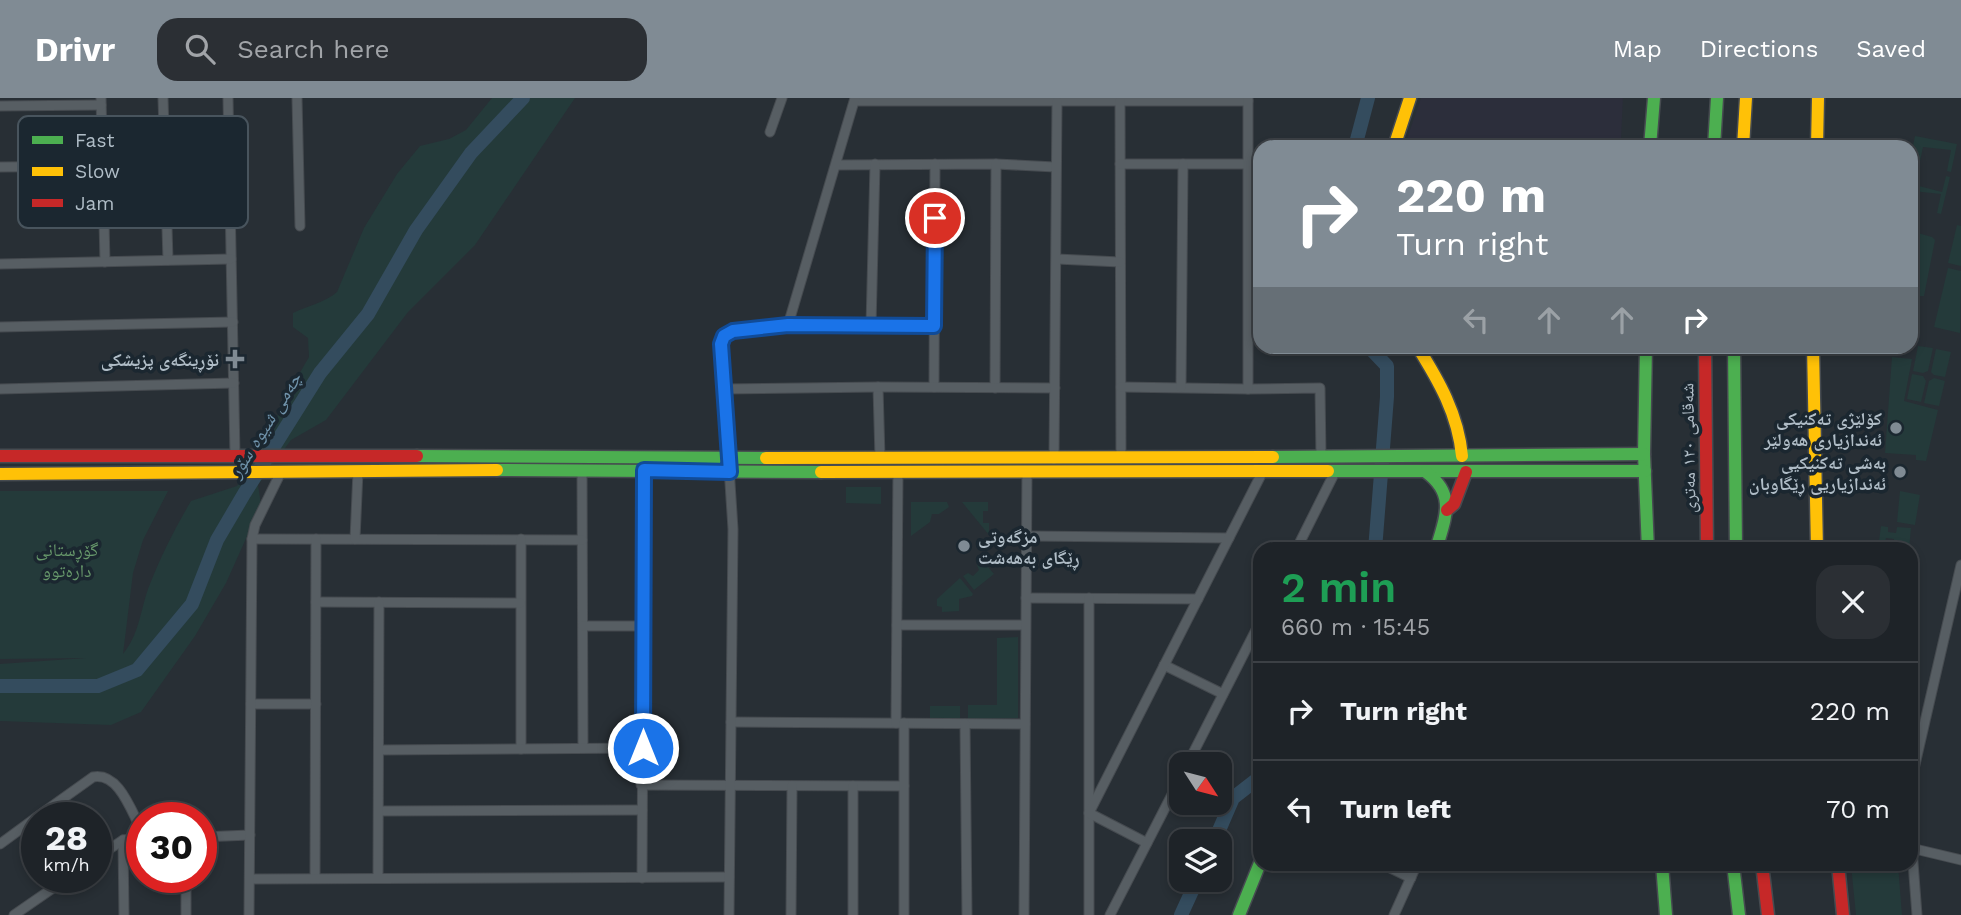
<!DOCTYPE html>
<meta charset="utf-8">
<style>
body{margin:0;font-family:"Work Sans","Noto Naskh Arabic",sans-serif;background:#2b2f34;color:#f1f3f6;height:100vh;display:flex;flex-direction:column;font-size:26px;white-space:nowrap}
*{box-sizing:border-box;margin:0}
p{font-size:23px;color:#a1a4a8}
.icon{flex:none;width:38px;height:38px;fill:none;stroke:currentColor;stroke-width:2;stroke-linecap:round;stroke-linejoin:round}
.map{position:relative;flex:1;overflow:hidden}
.panel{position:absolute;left:1253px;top:444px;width:665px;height:329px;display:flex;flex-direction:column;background:#1e2328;border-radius:21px;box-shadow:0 4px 10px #0003,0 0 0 2px #3c4045}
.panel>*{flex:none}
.hud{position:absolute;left:1253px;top:42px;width:665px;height:214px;border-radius:21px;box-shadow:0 4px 10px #0003,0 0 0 2px #3c4045;background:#808b94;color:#fff;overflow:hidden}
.needle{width:46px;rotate:126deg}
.fabs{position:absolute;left:1169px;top:654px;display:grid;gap:14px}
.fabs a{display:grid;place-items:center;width:63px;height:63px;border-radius:14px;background:#1e2328;box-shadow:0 4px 10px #0003,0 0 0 2px #3c4045;font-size:35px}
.speed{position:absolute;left:21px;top:704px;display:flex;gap:14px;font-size:35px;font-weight:700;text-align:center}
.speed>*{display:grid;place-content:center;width:91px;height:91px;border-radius:50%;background:#1e2328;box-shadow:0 4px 10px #0003,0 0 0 2px #3c4045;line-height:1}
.speed small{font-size:18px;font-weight:400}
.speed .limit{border:10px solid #d22;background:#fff;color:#111}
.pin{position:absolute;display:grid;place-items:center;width:60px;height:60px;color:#fff;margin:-30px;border:4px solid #fff;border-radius:50%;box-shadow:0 2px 7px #0007}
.me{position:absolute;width:77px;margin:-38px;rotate:0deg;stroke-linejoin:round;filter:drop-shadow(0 0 5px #0008)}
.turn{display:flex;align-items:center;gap:24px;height:147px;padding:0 28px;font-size:32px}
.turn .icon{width:91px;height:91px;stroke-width:2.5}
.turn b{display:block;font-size:49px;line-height:60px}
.lanes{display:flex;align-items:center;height:66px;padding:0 28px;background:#0003;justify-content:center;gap:35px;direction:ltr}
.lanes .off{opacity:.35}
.round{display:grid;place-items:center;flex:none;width:74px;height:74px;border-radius:21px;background:#2b2f34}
.summary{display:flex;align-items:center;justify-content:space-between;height:119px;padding:0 28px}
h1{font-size:42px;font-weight:600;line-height:52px;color:#1e9e55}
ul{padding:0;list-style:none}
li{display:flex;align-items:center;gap:21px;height:98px;padding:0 28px;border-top:2px solid #3c4045}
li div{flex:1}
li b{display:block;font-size:26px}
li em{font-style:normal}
header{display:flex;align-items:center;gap:42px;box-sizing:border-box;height:98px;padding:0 35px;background:#808b94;color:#fff}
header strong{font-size:33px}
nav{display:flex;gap:38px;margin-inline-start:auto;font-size:24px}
.search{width:490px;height:63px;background:#2b2f34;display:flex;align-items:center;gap:18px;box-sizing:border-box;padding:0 24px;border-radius:21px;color:#a1a4a8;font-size:26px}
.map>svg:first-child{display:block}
</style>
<header>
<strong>Drivr</strong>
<div class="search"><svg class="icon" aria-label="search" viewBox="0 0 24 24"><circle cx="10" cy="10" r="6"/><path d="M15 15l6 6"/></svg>Search here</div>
<nav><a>Map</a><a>Directions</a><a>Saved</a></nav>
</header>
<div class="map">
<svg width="1961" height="817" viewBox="0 0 1961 817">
<rect width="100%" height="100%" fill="#282f35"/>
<polygon fill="#2c2e3b" points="1421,0 1623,0 1621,41 1543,41 1543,49 1404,49"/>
<g fill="#243a3a">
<path d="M492 0H575L475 147 408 214 326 322 291 342 258 387 261 407 226 485 195 538 141 614 111 627 0 623V566L86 560 0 561V393H168L143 442 133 475 123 556C139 536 140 515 148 491 160 460 174 432 191 403L237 388 268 341 284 302 309 259 308 240 293 229V215C307 208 326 204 337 194L364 130 397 76 420 48 449 41 466 32Z"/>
<polygon points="1915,38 1957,46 1951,74 1947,73 1951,52 1923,49 1915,87 1942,94 1946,78 1950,79 1941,116 1937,115 1941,96 1913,93 1911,101 1911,58"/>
<polygon points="1957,127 1961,128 1961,168 1948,165"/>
<polygon points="1911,133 1932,139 1935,142 1924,198 1911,198"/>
<polygon points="1948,170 1961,173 1960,235 1934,229"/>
<polygon points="1918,248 1933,250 1928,273 1923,275 1913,273"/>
<polygon points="1936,251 1951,254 1945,279 1934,277 1931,274"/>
<polygon points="1892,259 1912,261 1904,303 1938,312 1926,363 1916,362 1916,357 1885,355"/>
<polygon points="1912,276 1923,278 1926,283 1921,304 1907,301"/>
<polygon points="1934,280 1945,283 1939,308 1924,305 1929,283"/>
<polygon points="846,389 881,389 881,406 846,405"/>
<polygon points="1900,393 1920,397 1915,427 1897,424"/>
<polygon points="911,404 947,404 949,409 939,416 932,416 930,424 911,438"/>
<polygon points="962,404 988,404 988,413 983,413 983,425 989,425 989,437"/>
<polygon points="1881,428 1888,429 1888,434 1896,435 1897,429 1911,430 1909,451 1893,451 1894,441 1886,440 1884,451 1878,451"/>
<polygon points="983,463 994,476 974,492 963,478 968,475 973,478 979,472 977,467"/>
<polygon points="960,480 973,496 972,498 959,501 959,513 942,514 942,509 937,508 937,501"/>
<polygon points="1018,539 1018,620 968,621 968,607 997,607 997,540"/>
<rect x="930" y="608" width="30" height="13"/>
<polygon points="1851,767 1898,767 1902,817 1856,817"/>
</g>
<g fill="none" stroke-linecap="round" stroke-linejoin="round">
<g stroke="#344c5e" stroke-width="14">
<polyline points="1355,49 1368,0"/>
<polyline points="1368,248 1387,268 1387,299 1375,452"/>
<polyline points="0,588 98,588 137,572 192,506 217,442 244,396 320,275 368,216 416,132 471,55 523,0"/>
<polyline points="1214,744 1233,700 1260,679"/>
<polyline points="1181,817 1197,782"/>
</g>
<g stroke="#464b50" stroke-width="11">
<g id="street">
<polyline points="101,0 105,164"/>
<polyline points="163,0 168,162"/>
<polyline points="228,0 235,357"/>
<polyline points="297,0 300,128"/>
<polyline points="855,3 1248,3"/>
<polyline points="1120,3 1121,360"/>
<polyline points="0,8 101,7"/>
<polyline points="770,34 782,0"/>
<polyline points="1120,66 1248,66"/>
<polyline points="836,67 996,66 1055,69"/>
<polyline points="0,69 103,68"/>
<polyline points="1057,161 1120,164"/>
<polyline points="0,166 231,161"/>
<polyline points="788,227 855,0"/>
<polyline points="871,228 875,66"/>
<polyline points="0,229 233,224"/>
<polyline points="878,289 880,360"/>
<polyline points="934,289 935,66"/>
<polyline points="1121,289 1248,291 1320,290 1321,359"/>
<polyline points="1181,289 1183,66"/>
<polyline points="995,290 996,66"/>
<polyline points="0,291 234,285"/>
<polyline points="723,291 878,289 1055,290"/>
<polyline points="1248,291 1248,0"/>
<polyline points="1054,361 1057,4"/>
<polyline points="582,372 583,650"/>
<polyline points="1026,438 1229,440"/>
<polyline points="252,441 582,442"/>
<polyline points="355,441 358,373"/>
<polyline points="521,441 521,651"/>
<polyline points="1296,452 1335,374"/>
<polyline points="1026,500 1198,501"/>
<polyline points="1089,500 1089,817"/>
<polyline points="316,504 520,505"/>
<polyline points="897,527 1025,527"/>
<polyline points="583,528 643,528"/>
<polyline points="1164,567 1223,596"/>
<polyline points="251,606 316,606"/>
<polyline points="731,624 1025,626"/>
<polyline points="896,625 898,374"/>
<polyline points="965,626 967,817"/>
<polyline points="379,652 643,650"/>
<polyline points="1187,667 1260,524"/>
<polyline points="1911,684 1961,467"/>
<polyline points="641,687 904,688"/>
<polyline points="379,713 642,712"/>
<path d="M37 719 93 679C119 674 131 713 142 733"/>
<polyline points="201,739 250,737"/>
<polyline points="123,742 124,817"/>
<polyline points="1147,745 1089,715 1263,373"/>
<polyline points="0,746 37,719"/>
<polyline points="1911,750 1961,762"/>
<polyline points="1912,751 1917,817"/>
<polyline points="96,760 123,742 142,740"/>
<polyline points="1382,766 1411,780"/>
<polyline points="315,780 316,441"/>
<polyline points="378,780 379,504"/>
<polyline points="642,780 644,372"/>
<polyline points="250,781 729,779"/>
<polyline points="14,817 69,779"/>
<polyline points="186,817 186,779"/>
<polyline points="249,817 252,441 255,427 281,374"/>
<path d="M729 817 733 431 721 246 724 238C756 219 890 228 934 228"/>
<polyline points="791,817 792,688"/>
<polyline points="853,817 853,688"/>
<polyline points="904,817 904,625"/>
<polyline points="1024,817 1027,374"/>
<polyline points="1110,817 1181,679"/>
<polyline points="1394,817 1417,766"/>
</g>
</g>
<g stroke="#464b50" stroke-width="15">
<g id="fast">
<polyline points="1650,49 1654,0"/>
<polyline points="1714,49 1717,0"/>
<polyline points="1646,248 1644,356 1648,452"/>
<polyline points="1734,248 1736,452"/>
<polyline points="417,358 766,360"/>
<polyline points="1273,359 1644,356"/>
<polyline points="497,372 821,374"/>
<polyline points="1328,373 1645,373"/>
<path d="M1426 374C1457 397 1445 420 1436 452"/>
<polyline points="1662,766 1666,817"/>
<polyline points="1733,766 1739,817"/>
<polyline points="1239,817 1260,765"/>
</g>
</g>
<g stroke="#464b50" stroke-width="15">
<g id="slow">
<polyline points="1394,49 1410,0"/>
<polyline points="1743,49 1746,0"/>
<polyline points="1817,49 1818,0"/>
<path d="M1417 248C1439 283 1458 316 1462 358"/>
<polyline points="1813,248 1817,452"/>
<polyline points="766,360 1273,359"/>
<polyline points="821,374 1328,373"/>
<polyline points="0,376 497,372"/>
</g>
</g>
<g stroke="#464b50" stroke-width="15">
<g id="jam">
<polyline points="1705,248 1707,452"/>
<polyline points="0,358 417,358"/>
<polyline points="1447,412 1454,406 1466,374"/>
<polyline points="1762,766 1768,817"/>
<polyline points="1838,766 1843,817"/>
</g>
</g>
<use href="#street" stroke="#575e63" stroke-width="9"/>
<use href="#fast" stroke="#4caf50" stroke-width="12"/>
<use href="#slow" stroke="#ffc107" stroke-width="12"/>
<use href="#jam" stroke="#c62828" stroke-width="12"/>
</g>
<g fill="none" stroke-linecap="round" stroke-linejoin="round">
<g stroke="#114b97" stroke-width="18">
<polyline id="route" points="643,650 644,372 730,374 721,246 724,238 733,233 788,227 934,228 935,120"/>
</g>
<use href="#route" stroke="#1a73e8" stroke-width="12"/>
</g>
<g fill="#808b94" stroke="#1b2730" stroke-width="2.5">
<path d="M231.5 250.5h7v7h7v7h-7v7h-7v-7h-7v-7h7z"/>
<circle cx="1896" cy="330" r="7"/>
<circle cx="1900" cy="374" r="7"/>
<circle cx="964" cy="448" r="7"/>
</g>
<g text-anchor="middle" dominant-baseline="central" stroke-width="7" stroke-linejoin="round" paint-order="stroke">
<g font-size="18" font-weight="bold" fill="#b0bdc7" stroke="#1b2730" text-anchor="end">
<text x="219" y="261">نۆڕینگەی پزیشکی</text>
<text x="1882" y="320">کۆلێژی تەکنیکی<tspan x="1882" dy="21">ئەندازیاری هەولێر</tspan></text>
<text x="1886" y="364">بەشی تەکنیکیی<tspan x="1886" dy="21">ئەندازیاریی ڕێگاوبان</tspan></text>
<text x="978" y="438" text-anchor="start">مزگەوتی<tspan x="978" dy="21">ڕێگای بەھەشت</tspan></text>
</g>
<g font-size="18" fill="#b0bdc7" stroke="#1b2730">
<text transform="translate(1688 350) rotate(-91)">شەقامی ١٢٠ مەتری</text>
</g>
<g font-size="18" fill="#67986b" stroke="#1b2730">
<text x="67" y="451">گۆڕستانی<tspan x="67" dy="21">دارەتوو</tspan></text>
</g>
<g font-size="19" font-style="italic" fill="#7093ab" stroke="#1b2730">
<text transform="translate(265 327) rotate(-58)">چەمی شیوە سۆر</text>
</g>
</g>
<rect x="18" y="18" width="230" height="112" rx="10" fill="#1b2730" stroke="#48545d" stroke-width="2"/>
<rect x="32" y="38" width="31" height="8" fill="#4caf50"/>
<rect x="32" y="69" width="31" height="9" fill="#ffc107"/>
<rect x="32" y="101" width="31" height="8" fill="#c62828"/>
<g font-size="19" fill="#b0bdc7">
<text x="75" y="49">Fast</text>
<text x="75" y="80">Slow</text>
<text x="75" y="112">Jam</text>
</g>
</svg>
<div class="fabs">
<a><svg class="needle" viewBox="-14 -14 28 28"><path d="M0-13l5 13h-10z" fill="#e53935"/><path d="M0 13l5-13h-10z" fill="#a1a4a8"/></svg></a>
<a><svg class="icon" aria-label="layers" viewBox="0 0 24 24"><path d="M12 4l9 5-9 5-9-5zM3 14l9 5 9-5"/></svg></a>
</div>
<div class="speed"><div>28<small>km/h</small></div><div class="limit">30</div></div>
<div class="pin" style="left:935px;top:120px;background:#d93025"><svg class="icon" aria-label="arrive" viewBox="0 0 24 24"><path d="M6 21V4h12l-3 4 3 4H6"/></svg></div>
<svg class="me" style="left:643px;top:650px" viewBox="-20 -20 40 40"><circle r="17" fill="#1a73e8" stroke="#fff" stroke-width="3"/><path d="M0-11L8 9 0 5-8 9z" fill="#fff"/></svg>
<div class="hud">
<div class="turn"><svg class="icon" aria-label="right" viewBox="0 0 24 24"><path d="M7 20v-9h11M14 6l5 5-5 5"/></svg><div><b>220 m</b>Turn right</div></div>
<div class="lanes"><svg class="icon off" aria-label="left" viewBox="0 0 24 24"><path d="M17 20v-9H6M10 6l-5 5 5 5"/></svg><svg class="icon off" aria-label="ahead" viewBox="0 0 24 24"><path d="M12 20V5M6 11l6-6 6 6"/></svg><svg class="icon off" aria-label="ahead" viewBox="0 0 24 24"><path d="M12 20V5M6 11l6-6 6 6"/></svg><svg class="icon" aria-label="right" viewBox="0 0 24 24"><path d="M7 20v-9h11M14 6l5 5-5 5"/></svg></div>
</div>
<section class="panel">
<div class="summary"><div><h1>2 min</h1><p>660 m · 15:45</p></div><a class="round"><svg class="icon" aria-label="close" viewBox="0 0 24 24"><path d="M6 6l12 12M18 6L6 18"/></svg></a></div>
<ul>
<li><svg class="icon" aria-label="right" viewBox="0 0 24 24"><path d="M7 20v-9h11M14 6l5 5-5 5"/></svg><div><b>Turn right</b></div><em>220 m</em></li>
<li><svg class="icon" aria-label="left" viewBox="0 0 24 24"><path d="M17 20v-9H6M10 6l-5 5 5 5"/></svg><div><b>Turn left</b></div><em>70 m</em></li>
</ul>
</section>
</div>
